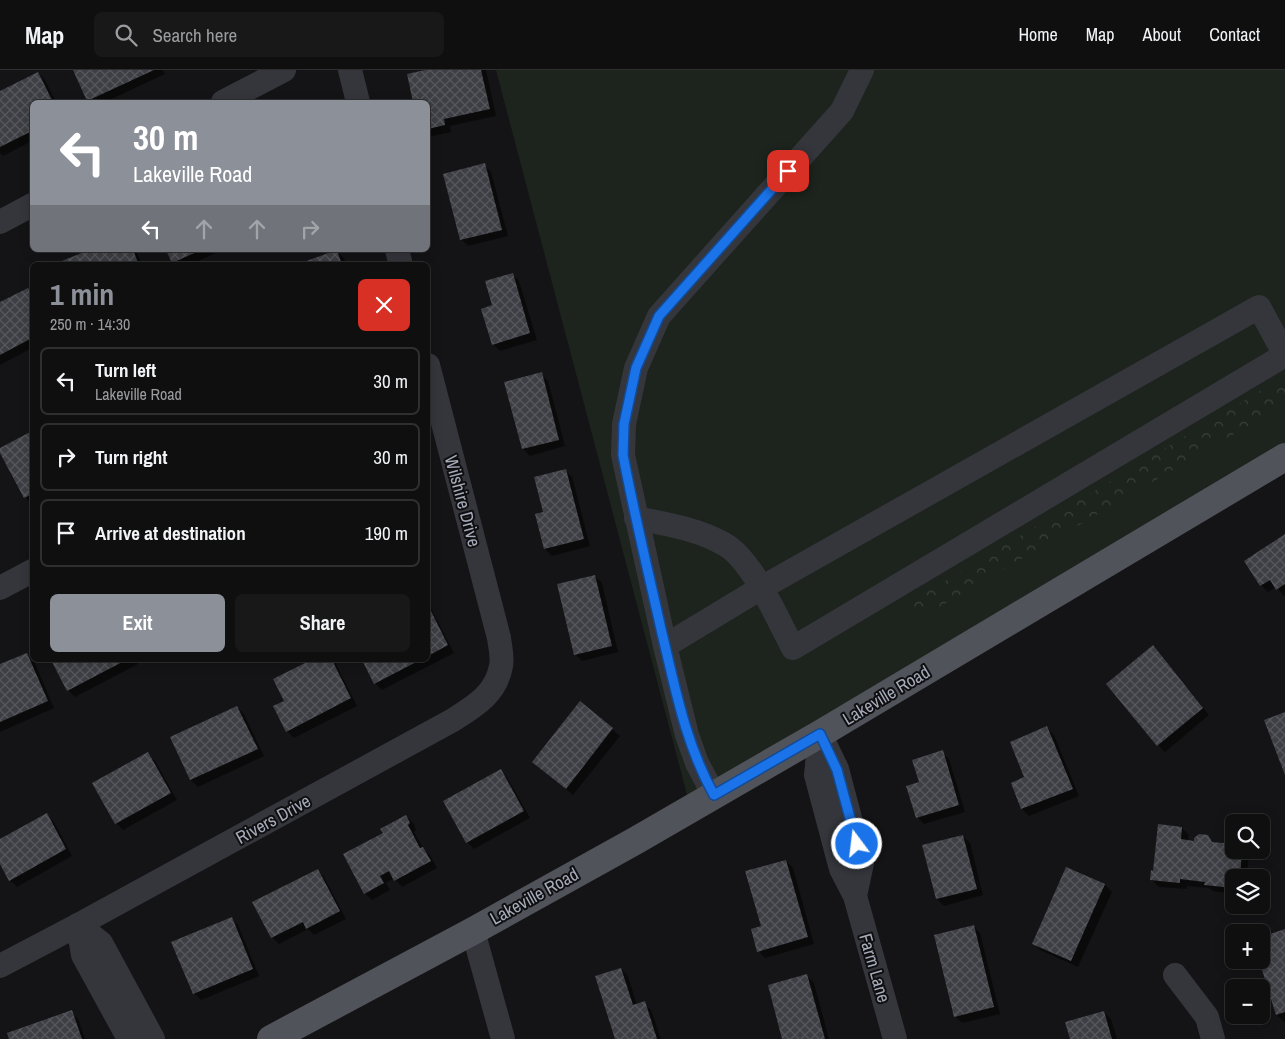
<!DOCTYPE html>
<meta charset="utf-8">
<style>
body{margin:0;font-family:"Archivo Narrow",sans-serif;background:#181819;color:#f1f3f6;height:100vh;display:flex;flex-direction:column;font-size:19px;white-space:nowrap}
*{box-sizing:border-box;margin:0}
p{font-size:16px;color:#9b9c9f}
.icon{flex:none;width:28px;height:28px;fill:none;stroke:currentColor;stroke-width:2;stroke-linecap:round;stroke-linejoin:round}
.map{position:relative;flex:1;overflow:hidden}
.drawer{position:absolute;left:30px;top:192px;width:400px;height:400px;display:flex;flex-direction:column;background:#0f0f10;border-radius:8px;box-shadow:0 2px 12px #0003,0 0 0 1px #2f2f30}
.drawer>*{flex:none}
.guide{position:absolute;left:30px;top:30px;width:400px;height:152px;border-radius:8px;box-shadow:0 2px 12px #0003,0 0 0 1px #2f2f30;background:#8c9099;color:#fff;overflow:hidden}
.tools{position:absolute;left:1225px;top:744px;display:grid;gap:10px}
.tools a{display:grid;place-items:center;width:45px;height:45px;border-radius:8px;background:#0f0f10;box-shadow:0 2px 12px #0003,0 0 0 1px #2f2f30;font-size:25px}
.pin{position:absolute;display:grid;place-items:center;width:42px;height:42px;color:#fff;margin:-21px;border-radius:10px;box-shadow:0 2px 8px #0006}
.me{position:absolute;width:55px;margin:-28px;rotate:345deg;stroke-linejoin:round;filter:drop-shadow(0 0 4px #0008)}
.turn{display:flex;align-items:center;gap:18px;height:105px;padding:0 20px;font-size:22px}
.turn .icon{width:65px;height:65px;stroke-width:2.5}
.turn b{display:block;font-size:35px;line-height:42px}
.lanes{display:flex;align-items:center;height:48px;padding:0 20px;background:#0003;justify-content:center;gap:25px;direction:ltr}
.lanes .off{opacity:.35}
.round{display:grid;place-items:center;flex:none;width:52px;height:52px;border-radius:8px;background:#181819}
.overview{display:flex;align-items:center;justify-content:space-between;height:85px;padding:0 20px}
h1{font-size:30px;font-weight:700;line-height:38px;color:#8c9099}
.cta{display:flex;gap:10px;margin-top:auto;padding:10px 20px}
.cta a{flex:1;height:58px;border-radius:8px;background:#8c9099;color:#fff;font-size:20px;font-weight:700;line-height:58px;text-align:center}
.cta a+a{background:#181819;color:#f1f3f6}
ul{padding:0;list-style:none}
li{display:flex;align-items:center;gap:15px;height:68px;margin:0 10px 8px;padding:0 10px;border:2px solid #2f2f30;border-radius:8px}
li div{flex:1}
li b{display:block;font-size:19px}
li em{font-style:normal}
header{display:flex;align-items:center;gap:30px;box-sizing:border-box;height:70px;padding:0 25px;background:#0f0f10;border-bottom:1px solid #2f2f30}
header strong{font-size:24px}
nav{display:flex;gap:28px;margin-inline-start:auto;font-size:18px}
.search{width:350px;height:45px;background:#181819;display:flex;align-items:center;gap:12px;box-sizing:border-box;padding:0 18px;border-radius:8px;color:#9b9c9f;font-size:19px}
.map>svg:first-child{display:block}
</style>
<header>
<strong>Map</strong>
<div class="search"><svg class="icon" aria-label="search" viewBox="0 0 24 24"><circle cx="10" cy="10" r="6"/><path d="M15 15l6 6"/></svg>Search here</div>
<nav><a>Home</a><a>Map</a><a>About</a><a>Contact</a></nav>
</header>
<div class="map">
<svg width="1285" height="969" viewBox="0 0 1285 969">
<defs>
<pattern id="forest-crowns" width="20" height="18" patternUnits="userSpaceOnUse" patternTransform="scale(1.25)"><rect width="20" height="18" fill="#1c241d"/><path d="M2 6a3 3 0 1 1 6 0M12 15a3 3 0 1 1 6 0" fill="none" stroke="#3a413c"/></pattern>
<pattern id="building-cross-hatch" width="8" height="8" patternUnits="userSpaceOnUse" patternTransform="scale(1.25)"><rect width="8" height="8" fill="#3e3f44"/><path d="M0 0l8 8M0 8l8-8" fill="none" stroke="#57585d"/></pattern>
</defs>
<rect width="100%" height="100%" fill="#141416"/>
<polygon fill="#1c241d" points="496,0 1285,0 1285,383 690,736"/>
<polygon fill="url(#forest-crowns)" points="1285,306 1285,334 919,549 909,533"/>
<g fill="#0007">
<polygon points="75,0 163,0 165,4 105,32 91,32"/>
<polygon points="431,0 486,0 496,46 450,56 451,62 428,67 428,32 414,32 408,5"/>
<polygon points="38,3 45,10 56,32 32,32 32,71 3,86 0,83 0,22"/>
<polygon points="484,95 491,102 508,166 468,176 461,169"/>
<polygon points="92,180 136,180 142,195 55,195"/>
<polygon points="168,180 223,180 189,195 176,195"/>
<polygon points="337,182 344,188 346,195 298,195"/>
<polygon points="512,204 519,211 537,270 500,281 493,274 494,236"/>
<polygon points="28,219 32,223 32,278 0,295 0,233"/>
<polygon points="541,304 548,311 565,376 530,386 523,379"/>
<polygon points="32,363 32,434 25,427 0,380"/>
<polygon points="565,400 572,407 590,476 552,486 545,479"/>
<polygon points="1285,465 1285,525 1284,526 1276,517 1268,522 1261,515"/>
<polygon points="595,506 602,513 618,582 582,591 575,584"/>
<polygon points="428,533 454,583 382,620 375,613 363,590 428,590"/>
<polygon points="27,584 34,591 54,638 0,662 0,596"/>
<polygon points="1160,584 1209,645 1165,682 1158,675"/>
<polygon points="52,590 136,590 138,594 75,627 68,620"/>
<polygon points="313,590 334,590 357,636 294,668 287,661"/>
<polygon points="580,633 620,666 573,725 533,692"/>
<polygon points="237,637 244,644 264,686 198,717 191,710 172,668"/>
<polygon points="1047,658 1054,665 1079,726 1029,746 1022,739 1012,713 1026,708"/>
<polygon points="942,682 949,689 965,742 924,754 917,747"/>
<polygon points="148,684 155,691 177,730 123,760 116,753"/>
<polygon points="501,700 507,707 530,748 474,779 467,772 445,731"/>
<polygon points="47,745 54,752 72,786 17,817 10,810 0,792 0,771"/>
<polygon points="406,746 413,753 416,760 414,762 423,778 430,785 437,798 402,817 394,808 386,813 390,820 372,830 365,823 385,764"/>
<polygon points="1182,758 1189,765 1188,771 1195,772 1207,766 1214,773 1234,780 1246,780 1249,783 1247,808 1234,808 1234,824 1213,821 1209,818 1187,816 1187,819 1159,817 1152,810 1154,802"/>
<polygon points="963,766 970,773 983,825 944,836 937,829"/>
<polygon points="786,791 793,798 814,874 765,888 758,881"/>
<polygon points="1067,798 1105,815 1112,822 1078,897 1040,880 1033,873"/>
<polygon points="318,800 324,807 346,849 314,865 308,859 279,874 272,867"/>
<polygon points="231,848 238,855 259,906 201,930 194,923"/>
<polygon points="973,856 980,863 1000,944 962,953 955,946"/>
<polygon points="1285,861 1285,951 1284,952 1277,945 1260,890"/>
<polygon points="621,899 628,906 637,935 644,933 651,940 661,969 617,969"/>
<polygon points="807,906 814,913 829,969 783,969"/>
<polygon points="71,942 78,949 85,969 10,969"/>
<polygon points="1104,942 1111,949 1117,969 1071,969"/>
</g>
<g fill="url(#building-cross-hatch)">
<polygon points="73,0 154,0 87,31"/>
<polygon points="425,0 481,0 490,39 444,49 445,55 428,59 428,32 413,32 407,4"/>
<polygon points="38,2 53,32 32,32 32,61 0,77 0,21"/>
<polygon points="485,93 502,160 460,170 443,104"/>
<polygon points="89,180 133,180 139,195 52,195"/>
<polygon points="166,180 201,180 172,193"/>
<polygon points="337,180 342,195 295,195"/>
<polygon points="513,203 530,263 492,275 481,239 492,235 485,211"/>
<polygon points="28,218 32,226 32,268 0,285 0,232"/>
<polygon points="542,302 559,370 522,379 504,312"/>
<polygon points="32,361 32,424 24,428 0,383 0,378"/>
<polygon points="566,399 584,469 544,479 535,444 543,442 534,407"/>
<polygon points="1285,464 1285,514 1276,520 1270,510 1260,516 1244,491"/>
<polygon points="595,505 612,576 574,585 557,514"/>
<polygon points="428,535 448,575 428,586"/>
<polygon points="1153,575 1203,638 1157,676 1106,614"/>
<polygon points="27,583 48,631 0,652 0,594"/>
<polygon points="51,590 126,590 67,621"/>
<polygon points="311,590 332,590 351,628 286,662 273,636 284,631 273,609"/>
<polygon points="362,590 420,590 374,614"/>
<polygon points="580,631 613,658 566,719 532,692"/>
<polygon points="237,636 258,679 190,710 170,667"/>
<polygon points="1285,642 1285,705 1264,650"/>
<polygon points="1047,656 1073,719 1021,739 1011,713 1024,707 1010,672"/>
<polygon points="943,680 959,735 916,748 906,716 919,712 912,690"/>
<polygon points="148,682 171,723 115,754 92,713"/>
<polygon points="501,699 524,741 466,773 443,731"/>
<polygon points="47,743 66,779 9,811 0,794 0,769"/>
<polygon points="406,745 410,753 408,755 420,778 423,777 431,791 394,811 389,801 380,806 384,813 364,824 343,784 383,763 380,759"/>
<polygon points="1158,754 1182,757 1181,769 1194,771 1194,768 1199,764 1208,765 1212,772 1234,774 1234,780 1242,780 1240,808 1234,808 1234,818 1204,815 1205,812 1180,809 1180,813 1150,810 1151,800 1153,801"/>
<polygon points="963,765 977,819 936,829 922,775"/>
<polygon points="786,790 808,867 757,882 751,859 761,856 745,801"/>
<polygon points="1066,797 1105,814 1071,891 1032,874"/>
<polygon points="318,799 340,841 306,859 303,852 271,868 252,832"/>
<polygon points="232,847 253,899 193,924 171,872"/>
<polygon points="974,855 994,937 954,947 934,865"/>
<polygon points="1285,859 1285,942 1276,945 1259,890 1261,890 1261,867"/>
<polygon points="621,898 633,935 645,931 657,969 615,969 595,906"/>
<polygon points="807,904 825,969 782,969 768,915"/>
<polygon points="72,940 82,969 9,969 7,963"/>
<polygon points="1104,941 1112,969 1070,969 1065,952"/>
</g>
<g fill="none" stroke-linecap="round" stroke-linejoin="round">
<g stroke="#35363c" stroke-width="24">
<polyline points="350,0 358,32"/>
<polyline points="223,32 284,0"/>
<polyline points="0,152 32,135"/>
<polyline points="397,180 401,195"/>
<path d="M636 448C666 454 698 459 724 474 752 489 778 550 793 578L1285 285"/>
<polyline points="0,518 32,501"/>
<polyline points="665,576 761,518 1259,237 1285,285"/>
<polyline points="714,725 697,693 687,665 665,576 623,385 624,354 636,298 659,246 842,41 862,0"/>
<polyline points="855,826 862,793 837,699 820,664 816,705 841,799 855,826 895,969"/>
<polyline points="473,861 503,969"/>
<path d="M0 896 78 855 453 650C475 636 496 624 501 596 503 587 500 577 499 568L428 295"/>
<polyline points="1175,905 1207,947 1213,969"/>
<polyline points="129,969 83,885 78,855 101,873 153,969"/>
</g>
<polyline stroke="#51535b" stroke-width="28" points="271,969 473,861 635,771 820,664 1285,387"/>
</g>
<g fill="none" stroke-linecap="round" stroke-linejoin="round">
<g stroke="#114b97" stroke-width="12">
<path id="route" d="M788 101 659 246 636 298 624 354 623 385C634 443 648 501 661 559 675 617 685 673 714 725L820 664 837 700 857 774"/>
</g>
<use href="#route" stroke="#1a73e8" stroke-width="9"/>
</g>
<g text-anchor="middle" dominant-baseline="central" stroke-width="4" stroke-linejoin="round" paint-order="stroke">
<g font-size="18" fill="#a5abb8" stroke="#0f0f11">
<text transform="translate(463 431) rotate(75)">Wilshire Drive</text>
<text transform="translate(886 625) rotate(-31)">Lakeville Road</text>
<text transform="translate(273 749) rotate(-29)">Rivers Drive</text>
<text transform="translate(534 826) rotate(-29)">Lakeville Road</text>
<text transform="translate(875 898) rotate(74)">Farm Lane</text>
</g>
</g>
</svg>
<div class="tools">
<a><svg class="icon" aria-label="search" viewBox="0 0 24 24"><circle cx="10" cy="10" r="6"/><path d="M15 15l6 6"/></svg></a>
<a><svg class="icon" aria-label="layers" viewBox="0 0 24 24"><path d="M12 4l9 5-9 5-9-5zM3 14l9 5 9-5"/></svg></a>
<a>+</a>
<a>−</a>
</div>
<div class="pin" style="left:788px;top:101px;background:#d93025"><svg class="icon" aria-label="arrive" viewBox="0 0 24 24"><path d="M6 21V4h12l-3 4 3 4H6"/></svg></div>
<svg class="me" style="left:857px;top:774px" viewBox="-20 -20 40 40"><circle r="17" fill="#1a73e8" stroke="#fff" stroke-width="3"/><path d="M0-11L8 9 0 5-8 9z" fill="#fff"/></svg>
<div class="guide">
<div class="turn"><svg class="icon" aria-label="left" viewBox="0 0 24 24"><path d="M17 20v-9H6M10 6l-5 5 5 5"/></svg><div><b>30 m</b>Lakeville Road</div></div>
<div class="lanes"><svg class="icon" aria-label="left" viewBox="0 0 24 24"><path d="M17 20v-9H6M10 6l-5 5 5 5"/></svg><svg class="icon off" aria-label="ahead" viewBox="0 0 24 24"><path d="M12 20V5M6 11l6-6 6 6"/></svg><svg class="icon off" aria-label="ahead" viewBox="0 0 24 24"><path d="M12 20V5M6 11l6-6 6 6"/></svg><svg class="icon off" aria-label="right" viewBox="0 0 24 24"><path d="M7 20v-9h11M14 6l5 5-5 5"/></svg></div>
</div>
<section class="drawer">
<div class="overview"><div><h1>1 min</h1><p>250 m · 14:30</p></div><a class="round" style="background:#d93025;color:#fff"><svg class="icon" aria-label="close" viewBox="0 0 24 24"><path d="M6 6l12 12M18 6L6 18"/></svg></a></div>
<ul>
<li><svg class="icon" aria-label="left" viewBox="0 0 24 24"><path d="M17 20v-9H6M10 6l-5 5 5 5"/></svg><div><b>Turn left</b><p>Lakeville Road</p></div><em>30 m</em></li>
<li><svg class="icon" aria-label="right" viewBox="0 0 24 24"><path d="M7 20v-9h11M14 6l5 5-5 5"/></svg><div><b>Turn right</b></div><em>30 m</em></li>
<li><svg class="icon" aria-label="arrive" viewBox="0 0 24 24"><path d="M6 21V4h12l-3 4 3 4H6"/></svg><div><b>Arrive at destination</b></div><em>190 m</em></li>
</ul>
<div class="cta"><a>Exit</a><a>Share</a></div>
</section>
</div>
